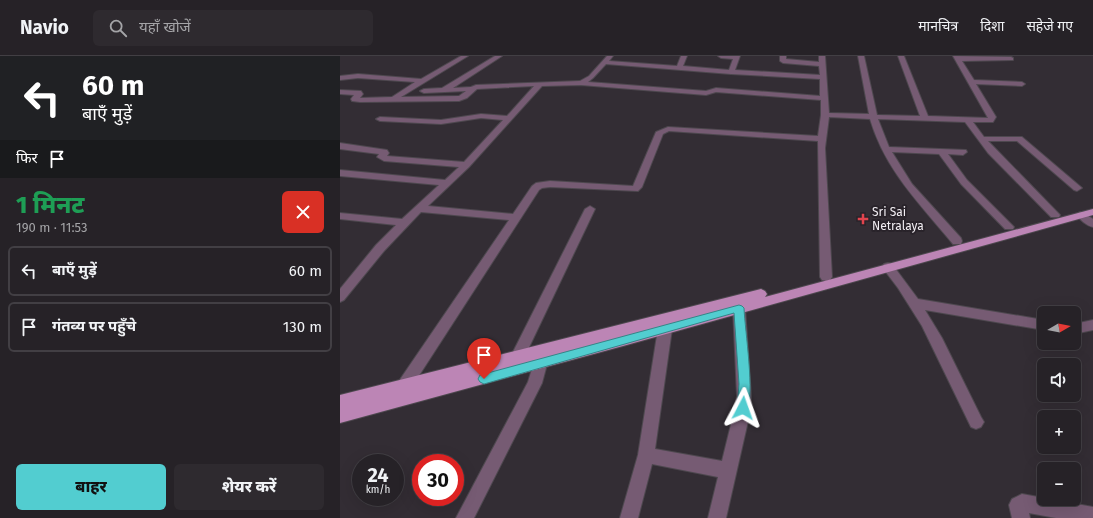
<!DOCTYPE html>
<html lang="hi">
<meta charset="utf-8">
<style>
body{margin:0;font-family:"Fira Sans","Noto Sans Devanagari",sans-serif;background:#2e2a2f;color:#f1f3f6;height:100vh;display:flex;flex-direction:column;font-size:15px;white-space:nowrap}
*{box-sizing:border-box;margin:0}
p{font-size:13px;color:#a4a4a7}
.icon{flex:none;width:22px;height:22px;fill:none;stroke:currentColor;stroke-width:2;stroke-linecap:round;stroke-linejoin:round}
.map{position:relative;flex:1;overflow:hidden}
.details{display:flex;flex-direction:column;background:#262227;width:340px}
.details>*{flex:none}
.banner{background:#202124;color:#fff;overflow:hidden}
.needle{width:26px;rotate:80deg}
.buttons{position:absolute;left:697px;top:250px;display:grid;gap:8px}
.buttons a{display:grid;place-items:center;width:44px;height:44px;border-radius:6px;background:#262227;box-shadow:0 4px 16px #0002,0 0 0 1px #423f44;font-size:20px}
.speed{position:absolute;left:12px;top:398px;display:flex;gap:8px;font-size:20px;font-weight:700;text-align:center}
.speed>*{display:grid;place-content:center;width:52px;height:52px;border-radius:50%;background:#262227;box-shadow:0 4px 16px #0002,0 0 0 1px #423f44;line-height:1}
.speed small{font-size:10px;font-weight:400}
.speed .limit{border:6px solid #d22;background:#fff;color:#111}
.pin{position:absolute;display:grid;place-items:center;width:34px;height:34px;color:#fff;margin:-41px -17px;border-radius:50% 50% 50% 0;rotate:-45deg;box-shadow:0 0 4px #0007}
.pin .icon{rotate:45deg}
.me{position:absolute;width:44px;margin:-22px;rotate:4deg;stroke-linejoin:round;filter:drop-shadow(0 0 3px #0008)}
.turn{display:flex;align-items:center;gap:14px;height:84px;padding:0 16px;font-size:18px}
.turn .icon{width:52px;height:52px;stroke-width:2.5}
.turn b{display:block;font-size:28px;line-height:34px}
.then{display:flex;align-items:center;height:38px;padding:0 16px;background:#0003;gap:8px;font-size:15px}
.round{display:grid;place-items:center;flex:none;width:42px;height:42px;border-radius:6px;background:#2e2a2f}
.summary{display:flex;align-items:center;justify-content:space-between;height:68px;padding:0 16px}
h1{font-size:24px;font-weight:800;line-height:30px;color:#1e9e55}
.cta{display:flex;gap:8px;margin-top:auto;padding:8px 16px}
.cta a{flex:1;height:46px;border-radius:6px;background:#52cdd0;color:#111;font-size:16px;font-weight:800;line-height:46px;text-align:center}
.cta a+a{background:#2e2a2f;color:#f1f3f6}
ul{padding:0;list-style:none}
li{display:flex;align-items:center;gap:12px;height:50px;margin:0 8px 6px;padding:0 8px;border:2px solid #423f44;border-radius:6px}
li div{flex:1}
li b{display:block;font-size:15px}
li em{font-style:normal}
header{display:flex;align-items:center;gap:24px;box-sizing:border-box;height:56px;padding:0 20px;background:#262227;border-bottom:1px solid #423f44}
header strong{font-size:19px}
nav{display:flex;gap:22px;margin-inline-start:auto;font-size:14px}
.search{width:280px;height:36px;background:#2e2a2f;display:flex;align-items:center;gap:10px;box-sizing:border-box;padding:0 14px;border-radius:6px;color:#a4a4a7;font-size:15px}
main{display:flex;flex:1;min-height:0}
.map>svg:first-child{display:block}
</style>
<header>
<strong>Navio</strong>
<div class="search"><svg class="icon" aria-label="search" viewBox="0 0 24 24"><circle cx="10" cy="10" r="6"/><path d="M15 15l6 6"/></svg>यहाँ खोजें</div>
<nav><a>मानचित्र</a><a>दिशा</a><a>सहेजे गए</a></nav>
</header>
<main>
<section class="details">
<div class="banner">
<div class="turn"><svg class="icon" aria-label="left" viewBox="0 0 24 24"><path d="M17 20v-9H6M10 6l-5 5 5 5"/></svg><div><b>60 m</b>बाएँ मुड़ें</div></div>
<div class="then">फिर<svg class="icon" aria-label="arrive" viewBox="0 0 24 24"><path d="M6 21V4h12l-3 4 3 4H6"/></svg></div>
</div>
<div class="summary"><div><h1>1 मिनट</h1><p>190 m · 11:53</p></div><a class="round" style="background:#d93025;color:#fff"><svg class="icon" aria-label="close" viewBox="0 0 24 24"><path d="M6 6l12 12M18 6L6 18"/></svg></a></div>
<ul>
<li><svg class="icon" aria-label="left" viewBox="0 0 24 24"><path d="M17 20v-9H6M10 6l-5 5 5 5"/></svg><div><b>बाएँ मुड़ें</b></div><em>60 m</em></li>
<li><svg class="icon" aria-label="arrive" viewBox="0 0 24 24"><path d="M6 21V4h12l-3 4 3 4H6"/></svg><div><b>गंतव्य पर पहुँचे</b></div><em>130 m</em></li>
</ul>
<div class="cta"><a>बाहर</a><a>शेयर करें</a></div>
</section>
<div class="map">
<svg width="753" height="462" viewBox="0 0 753 462">
<rect width="100%" height="100%" fill="#332d34"/>
<g fill="none" stroke-linecap="round" stroke-linejoin="round">
<g stroke="#4e484f" stroke-width="2">
<g id="minor">
<path d="M121 0H128L61 41 119 40 126 35 84 37 80 35 84 33 102 32 155 0H162L113 32 131 31 136 29 240 25 249 20 267 0H273L269 5 337 10 341 0H347L343 10 389 14 393 3 381 2 378 0H400L395 14 480 19 479 10 443 7 440 5V0H446V3L479 6V0H485L489 57 529 58 518 0H524L537 59 580 60 558 0H564L588 60 648 62 613 0 671 1 673 2V4L622 5 634 24 682 26 685 28 682 30 636 28 656 61 653 66H633L644 81H682L742 132 737 135 734 134 677 85H648L720 159 719 161H711L648 97 625 66 538 63 549 91 626 94 627 96 623 99 608 98 627 124 674 171 673 173H665L621 128 599 98 552 96 572 128 621 182 622 185 621 188H613C580 148 545 114 530 63L489 61 485 92 492 221 490 224 486 225 482 224 480 221 478 85 329 75 323 78 302 131 298 135 210 131 202 132 199 134 69 335 64 337 59 335 57 330 59 325 169 164 81 156 44 195 4 244 0 246V233L36 189 56 169 0 163V157L62 163 99 129 0 120V114L105 124 119 111 44 105 37 101 39 98 0 93V87L47 94 49 97 47 100 124 106 163 64 141 62 101 68 40 65 36 63 40 61 101 64 141 58 167 60 194 30 137 33 127 42 119 45 20 46 12 45 11 43 14 39 0 38V34L21 35 23 38 20 42 52 41 75 26 18 22 0 24V20L18 18 81 23ZM266 8 391 18 480 23V40L376 32 366 35 248 26 253 22ZM241 29 366 39 376 36 481 44V59L478 80 328 71 316 76 293 130 210 125 196 127 192 130 173 158 88 150 129 111 202 30Z"/>
<polygon points="250,150 255,153 182,306 177,308 172,306 170,302 172,298 245,153"/>
<path d="M742 156 753 163V171C747 170 740 164 737 159L738 157Z"/>
<polygon points="548,207 552,208 578,243 704,264 704,274 585,254 602,282 641,361 644,366 641,371 636,373 631,371 582,270 558,232 542,211 544,208"/>
<polygon points="399,247 403,249 405,252 411,340 411,352 386,462 368,462 378,421 312,408 298,462 280,462 298,399 318,273 320,269 325,268 330,269 332,273 315,393 382,405 395,352 397,340 393,252 395,249"/>
<polygon points="753,264 753,274 734,278 734,268"/>
<polygon points="203,291 208,293 210,297 202,327 134,462 116,462 188,326 198,293"/>
<polygon points="682,438 753,451 753,462 716,462 689,457 690,462 672,462 669,449 672,443"/>
</g>
</g>
<g stroke="#4e484f" stroke-width="2">
<polygon id="major" points="753,153 753,159 283,290 0,367 0,339 421,233 425,235 427,238 425,241"/>
</g>
<use href="#minor" fill="#765b73" fill-rule="evenodd"/>
<use href="#major" fill="#bc85b5" fill-rule="evenodd"/>
</g>
<path fill="#52cdd0" stroke="#358587" d="M399 249 402 250 404 252C405 275 415 338 407 356L403 357 399 356 397 352 399 328 394 257 144 328 140 326 138 323 140 319 144 318Z"/>
<path fill="#e0444e" stroke="#29232a" stroke-width="1.5" d="M521 157h4v4h4v4h-4v4h-4v-4h-4v-4h4z"/>
<g text-anchor="middle" dominant-baseline="central" stroke-width="4" stroke-linejoin="round" paint-order="stroke">
<g font-size="12" fill="#f2eef3" stroke="#29232a" text-anchor="start">
<text x="532" y="156">Sri Sai<tspan x="532" dy="14">Netralaya</tspan></text>
</g>
</g>
</svg>
<div class="buttons">
<a><svg class="needle" viewBox="-14 -14 28 28"><path d="M0-13l5 13h-10z" fill="#e53935"/><path d="M0 13l5-13h-10z" fill="#a4a4a7"/></svg></a>
<a><svg class="icon" aria-label="sound" viewBox="0 0 24 24"><path d="M4 9h4l5-4v14l-5-4H4zM17 9q2 3 0 6"/></svg></a>
<a>+</a>
<a>−</a>
</div>
<div class="speed"><div>24<small>km/h</small></div><div class="limit">30</div></div>
<div class="pin" style="left:144px;top:323px;background:#d93025"><svg class="icon" aria-label="arrive" viewBox="0 0 24 24"><path d="M6 21V4h12l-3 4 3 4H6"/></svg></div>
<svg class="me" style="left:403px;top:352px" viewBox="-20 -20 40 40"><path d="M0-17L14 15 0 8-14 15z" fill="#52cdd0" stroke="#fff" stroke-width="4"/></svg>
</div>
</main>
